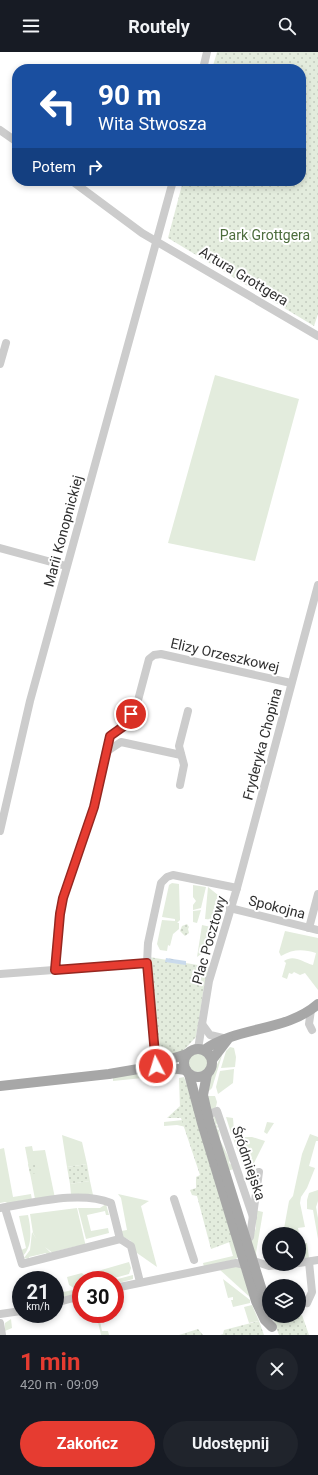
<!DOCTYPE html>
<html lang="pl">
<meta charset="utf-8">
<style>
body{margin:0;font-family:Roboto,sans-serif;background:#20242c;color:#f1f3f6;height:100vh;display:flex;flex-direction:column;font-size:15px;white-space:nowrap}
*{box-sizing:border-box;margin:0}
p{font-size:13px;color:#9ea1a6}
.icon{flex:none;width:22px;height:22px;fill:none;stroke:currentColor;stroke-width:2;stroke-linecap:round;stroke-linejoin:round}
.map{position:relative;height:1283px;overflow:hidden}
.panel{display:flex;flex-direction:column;background:#171b24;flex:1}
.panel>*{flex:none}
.hud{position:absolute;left:12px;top:12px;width:294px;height:122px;border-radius:16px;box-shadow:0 2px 6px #0003;background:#1a4fa0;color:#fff;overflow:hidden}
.controls{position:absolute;left:262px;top:1175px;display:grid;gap:8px}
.controls a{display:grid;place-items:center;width:44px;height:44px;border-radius:50%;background:#171b24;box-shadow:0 2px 6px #0003;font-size:20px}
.speed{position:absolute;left:12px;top:1219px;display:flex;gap:8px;font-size:20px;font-weight:700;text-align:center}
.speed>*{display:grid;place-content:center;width:52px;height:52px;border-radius:50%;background:#171b24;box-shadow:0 2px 6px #0003;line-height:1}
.speed small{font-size:10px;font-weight:400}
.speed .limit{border:6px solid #d22;background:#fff;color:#111}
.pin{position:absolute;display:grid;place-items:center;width:34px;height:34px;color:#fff;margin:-17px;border:2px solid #fff;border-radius:50%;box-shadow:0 1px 4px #0007}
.me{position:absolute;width:44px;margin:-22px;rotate:355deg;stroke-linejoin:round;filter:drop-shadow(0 0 3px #0008)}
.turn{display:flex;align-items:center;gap:14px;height:84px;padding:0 20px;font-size:18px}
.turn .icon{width:52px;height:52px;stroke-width:2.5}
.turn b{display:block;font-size:28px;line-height:34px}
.then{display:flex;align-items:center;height:38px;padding:0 20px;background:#0003;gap:8px;font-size:15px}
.round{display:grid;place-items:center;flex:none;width:42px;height:42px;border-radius:21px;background:#20242c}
.headline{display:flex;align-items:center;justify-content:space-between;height:68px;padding:0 20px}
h1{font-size:24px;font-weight:700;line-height:30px;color:#e63c31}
.primary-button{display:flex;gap:8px;margin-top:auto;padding:8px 20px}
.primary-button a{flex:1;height:46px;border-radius:24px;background:#e63c31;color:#fff;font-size:16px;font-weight:700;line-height:46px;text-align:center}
.primary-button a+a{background:#20242c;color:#f1f3f6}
header{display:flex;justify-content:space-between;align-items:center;height:52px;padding:0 20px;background:#171b24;font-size:18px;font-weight:700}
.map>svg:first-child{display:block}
</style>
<header><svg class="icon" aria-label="menu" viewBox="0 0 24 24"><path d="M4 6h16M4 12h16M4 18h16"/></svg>Routely<svg class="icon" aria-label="search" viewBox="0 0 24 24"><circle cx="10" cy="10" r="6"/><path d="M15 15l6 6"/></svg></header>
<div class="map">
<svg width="318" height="1283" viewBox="0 0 318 1283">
<defs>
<pattern id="park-dots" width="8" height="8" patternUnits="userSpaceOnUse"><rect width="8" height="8" fill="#e3ecdd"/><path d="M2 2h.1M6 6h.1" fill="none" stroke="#c3cbbe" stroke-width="1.8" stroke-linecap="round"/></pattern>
<pattern id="water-waves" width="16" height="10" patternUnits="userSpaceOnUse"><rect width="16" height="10" fill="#c9daec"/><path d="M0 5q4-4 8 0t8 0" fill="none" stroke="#adbbcb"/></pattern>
</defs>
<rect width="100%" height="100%" fill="#fff"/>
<g fill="#e3ecdd">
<polygon points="215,323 299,347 255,509 168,491"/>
<polygon points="172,831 179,832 180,868 177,871 179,871 179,877 173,882 170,894 168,893 167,899 160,898 157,892 162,868 175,869 175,867 162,865 169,833"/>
<polygon points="193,833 206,835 201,856 193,858 193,853 196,849 193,845"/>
<polygon points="208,835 218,843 213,868 205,867"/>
<polygon points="201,858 197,871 193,870 193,859"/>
<polygon points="202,873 211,875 208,897 197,905"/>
<path d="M285 879 318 886V938L305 921 300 923 294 920 292 922 289 921 287 927 282 925 286 911 284 909C294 902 302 910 313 913L316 901C303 897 293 897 281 904L279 900Z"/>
<polygon points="230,995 234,996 236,1005 235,1015 221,1016 226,999"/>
<polygon points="223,1000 212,1036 209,1039 209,1029"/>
<circle cx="198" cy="1010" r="10"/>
<polygon points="234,1017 233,1031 218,1042 216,1035 220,1019"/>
<polygon points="162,1018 180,1022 156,1024 152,1021 152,1019"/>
<polygon points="144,1021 143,1026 113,1029 113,1025"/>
<polygon points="207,1044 215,1044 217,1050 216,1055 213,1057 210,1057"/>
<polygon points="213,1063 219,1067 216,1073 218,1074 217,1077 219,1078 220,1088 230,1108 229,1111 233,1114 234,1117 227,1119"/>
<polygon points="226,1065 233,1066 234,1080 231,1081"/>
<polygon points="183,1068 186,1075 177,1073 164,1074 164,1070"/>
<polygon points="267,1070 274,1071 267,1082 264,1080"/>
<polygon points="310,1082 318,1085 318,1089 316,1089 309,1114 315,1116 307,1136 301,1145 300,1151 305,1175 298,1176 301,1191 307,1191 309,1206 305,1207 303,1198 299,1198 299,1182 283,1182 289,1149 293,1144 302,1102"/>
<polygon points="62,1083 82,1090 87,1112 67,1115"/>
<polygon points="238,1085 252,1085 265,1089 251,1117 247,1117 243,1113 233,1086"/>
<polygon points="32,1094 33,1099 45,1098 55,1146 35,1147 25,1095"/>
<polygon points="4,1096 13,1145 31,1142 32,1148 10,1152 5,1150 0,1151 0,1097"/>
<polygon points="90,1129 93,1143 71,1143 70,1132"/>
<polygon points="318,1138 318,1149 316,1155 318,1166 318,1187 313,1158 307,1157 307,1148 309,1141"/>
<polygon points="118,1142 149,1149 141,1154 157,1215 137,1201 135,1202 131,1189 123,1185 121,1179 127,1178 121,1146"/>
<polygon points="106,1152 109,1163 106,1163 105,1159 87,1163 91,1179 108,1176 109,1181 86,1187 78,1156 100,1156"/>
<polygon points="77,1156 86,1195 77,1194 57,1199 57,1201 54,1202 45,1195 53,1203 47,1203 46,1201 29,1205 29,1207 24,1206 30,1198 32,1180 37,1188 33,1181 30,1162"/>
<polygon points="255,1158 263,1160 256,1201 258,1209 250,1192 256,1176"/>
<path d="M28 1163C31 1176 33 1194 23 1204L21 1198 26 1196 19 1164Z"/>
<polygon points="235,1188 239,1204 236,1207 204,1215 203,1211 233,1204 229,1190"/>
<polygon points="129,1210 131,1216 129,1222 107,1228 81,1228 81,1235 74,1236 69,1233 67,1225 82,1221 84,1223"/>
<polygon points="240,1214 252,1247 219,1217"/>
<polygon points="133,1223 133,1227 115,1232 114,1228"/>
<polygon points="223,1227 250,1248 250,1251 233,1255 231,1248 233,1248 233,1245 228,1246"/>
<polygon points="81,1236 81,1241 55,1247 55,1242"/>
<polygon points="252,1253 259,1269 249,1271 244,1255"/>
<polygon points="106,1264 106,1267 100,1269 102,1279 108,1279 109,1283 101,1283 97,1266"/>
<polygon points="11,1267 12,1276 5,1279 5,1271"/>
</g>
<g fill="url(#park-dots)">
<polygon points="217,0 318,0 318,262 314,274 168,186 183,129 301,129 301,17 212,17"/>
<polygon points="187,872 189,875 188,877 189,881 185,884 180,879 182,874"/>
<polygon points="149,905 210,915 205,930 196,985 182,1000 174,1003 160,999 156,993"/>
<polygon points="184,1025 196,1057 235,1188 211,1197 197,1144 192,1143 190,1138 196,1136 196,1125 200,1123 181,1066 167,1066 180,1054 180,1057 179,1026"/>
<polygon points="35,1111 37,1121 30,1122 28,1112"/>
<polygon points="87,1112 90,1129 70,1132 67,1115"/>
<polygon points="302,1263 309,1283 279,1283 273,1267 285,1264 286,1267"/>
<polygon points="259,1269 264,1283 220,1283 223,1282 224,1278"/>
<polygon points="198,1277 203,1283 179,1283"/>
</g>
<polygon fill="url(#water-waves)" points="166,906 186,909 186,913 165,910"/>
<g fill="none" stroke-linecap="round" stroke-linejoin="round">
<g stroke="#ccc" stroke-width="8">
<polyline points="203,17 207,0"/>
<polyline points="0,78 17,90"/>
<polyline points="72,129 142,181 318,284"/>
<polyline points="0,312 6,291"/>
<polyline points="0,496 66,514"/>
<polyline points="106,700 121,690 181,703"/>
<polyline points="180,733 184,713 179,694 188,659"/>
<polyline points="0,779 30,649 173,129"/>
<polyline points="230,856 318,878"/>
<polyline points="309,876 318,842"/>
<polyline points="55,918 59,862 63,846 94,755 110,684 124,674 137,652 149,607 154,603 161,602 291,631"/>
<polyline points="0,922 147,911"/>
<polyline points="311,958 309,972 312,978"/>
<polyline points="202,972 210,983 227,987"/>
<polyline points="198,997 209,929 237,836 318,533"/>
<polyline points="156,1014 147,911 148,891 161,831 167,825 173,823 237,836"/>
<polyline points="203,1065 217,1059 253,1165"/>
<polyline points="174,1147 194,1208"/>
<path d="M0 1156C33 1151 80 1138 111 1151L120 1187 131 1194 140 1230"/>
<polyline points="5,1156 22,1212 120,1187"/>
<polyline points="246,1188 250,1185 259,1120"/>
<polyline points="254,1209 269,1214 288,1212"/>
<polyline points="299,1211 318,1208"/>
<polyline points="115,1236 236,1211 245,1213"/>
<polyline points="55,1251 81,1244"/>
<polyline points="307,1251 312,1240 309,1210"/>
<polyline points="0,1262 21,1259"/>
<polyline points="0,1271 2,1283"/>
</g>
<g stroke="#a7a7a7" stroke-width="10">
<circle cx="198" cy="1011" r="14"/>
<path d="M204 998C238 974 286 980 318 952"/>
<polyline points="212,1008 228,987"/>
<polyline points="156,1014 165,1009 187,1002"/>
<polyline points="189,1022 202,1071 256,1249 265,1268 272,1275"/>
<polyline points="207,1022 203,1043 209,1069 269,1261"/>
<polyline points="0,1034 109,1022 156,1014 186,1018"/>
</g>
</g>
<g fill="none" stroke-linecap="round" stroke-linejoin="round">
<g stroke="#962720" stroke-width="10">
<polyline id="route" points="131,662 124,674 110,684 94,755 63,846 60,862 55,918 147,911 156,1014"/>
</g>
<use href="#route" stroke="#e63c31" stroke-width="7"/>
</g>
<g text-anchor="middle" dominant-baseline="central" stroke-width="4" stroke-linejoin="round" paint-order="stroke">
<g font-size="14" fill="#4c6c3c" stroke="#fff">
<text x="265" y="183">Park Grottgera</text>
</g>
<g font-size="14" fill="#2f2f2f" stroke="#fff">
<text transform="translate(244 224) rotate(31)">Artura Grottgera</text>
<text transform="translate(63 479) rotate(-75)">Marii Konopnickiej</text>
<text transform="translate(225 603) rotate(13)">Elizy Orzeszkowej</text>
<text transform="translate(262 692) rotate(-75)">Fryderyka Chopina</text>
<text transform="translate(277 855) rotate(14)">Spokojna</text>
<text transform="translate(209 888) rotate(-74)">Plac Pocztowy</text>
<text transform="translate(249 1111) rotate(71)">Śródmiejska</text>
</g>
</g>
</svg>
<div class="controls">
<a><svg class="icon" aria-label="search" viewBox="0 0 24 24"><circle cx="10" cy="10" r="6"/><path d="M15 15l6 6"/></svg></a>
<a><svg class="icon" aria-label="layers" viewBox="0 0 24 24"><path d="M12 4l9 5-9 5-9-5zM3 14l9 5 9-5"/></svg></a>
</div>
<div class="speed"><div>21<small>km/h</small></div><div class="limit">30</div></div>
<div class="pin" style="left:131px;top:662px;background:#d93025"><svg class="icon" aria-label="arrive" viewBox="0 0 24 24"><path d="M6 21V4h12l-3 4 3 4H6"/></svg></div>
<svg class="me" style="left:156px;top:1014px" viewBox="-20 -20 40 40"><circle r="17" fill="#e63c31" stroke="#fff" stroke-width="3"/><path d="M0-11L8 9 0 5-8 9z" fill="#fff"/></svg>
<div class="hud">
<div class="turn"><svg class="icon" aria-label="left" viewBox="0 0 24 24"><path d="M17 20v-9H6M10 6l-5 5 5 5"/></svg><div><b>90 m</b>Wita Stwosza</div></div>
<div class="then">Potem<svg class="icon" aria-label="right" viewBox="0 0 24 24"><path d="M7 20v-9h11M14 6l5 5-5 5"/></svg></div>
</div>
</div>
<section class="panel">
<div class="headline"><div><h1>1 min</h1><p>420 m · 09:09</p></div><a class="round"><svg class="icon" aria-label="close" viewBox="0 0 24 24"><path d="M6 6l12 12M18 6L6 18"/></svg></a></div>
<div class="primary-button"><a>Zakończ</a><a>Udostępnij</a></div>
</section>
